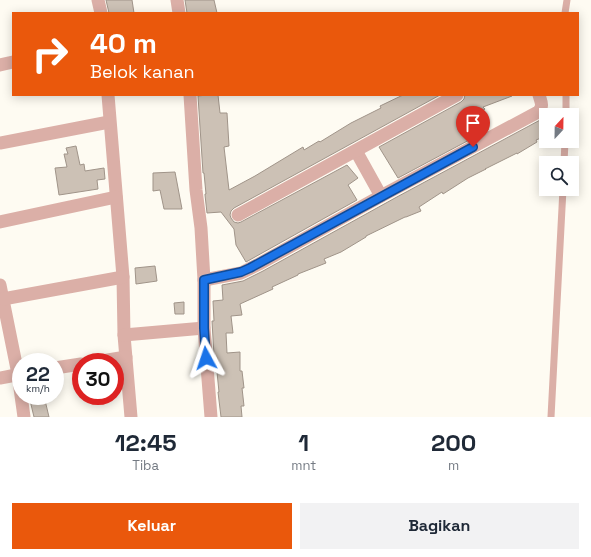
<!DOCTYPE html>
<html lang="id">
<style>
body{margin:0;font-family:"Space Grotesk",sans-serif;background:#f2f2f3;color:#1f2937;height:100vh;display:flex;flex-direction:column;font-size:15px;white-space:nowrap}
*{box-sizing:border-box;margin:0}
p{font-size:13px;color:#747a83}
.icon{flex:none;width:22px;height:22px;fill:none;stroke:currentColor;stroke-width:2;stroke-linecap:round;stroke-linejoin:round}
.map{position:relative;height:417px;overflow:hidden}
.sheet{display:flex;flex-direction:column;background:#fff;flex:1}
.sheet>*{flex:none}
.top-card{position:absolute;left:12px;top:12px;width:567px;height:84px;border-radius:0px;box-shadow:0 2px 10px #0003;background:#ea580c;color:#fff;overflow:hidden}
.needle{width:26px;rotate:22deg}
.controls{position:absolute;left:539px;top:108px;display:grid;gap:8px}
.controls a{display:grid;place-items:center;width:40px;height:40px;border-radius:0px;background:#fff;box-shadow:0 2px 10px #0003;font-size:20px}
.speed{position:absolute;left:12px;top:353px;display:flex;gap:8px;font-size:20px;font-weight:700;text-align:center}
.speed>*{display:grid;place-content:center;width:52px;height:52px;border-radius:50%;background:#fff;box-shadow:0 2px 10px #0003;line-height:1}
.speed small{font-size:10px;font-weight:400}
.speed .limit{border:6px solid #d22;background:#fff;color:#111}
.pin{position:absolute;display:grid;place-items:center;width:34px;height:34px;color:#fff;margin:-41px -17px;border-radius:50% 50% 50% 0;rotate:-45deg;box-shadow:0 0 4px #0007}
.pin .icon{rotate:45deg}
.me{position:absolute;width:44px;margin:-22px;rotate:355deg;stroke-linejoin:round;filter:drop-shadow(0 0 3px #0008)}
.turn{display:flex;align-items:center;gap:14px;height:84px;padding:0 12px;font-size:18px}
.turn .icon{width:52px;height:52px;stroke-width:2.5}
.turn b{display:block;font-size:28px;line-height:34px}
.eta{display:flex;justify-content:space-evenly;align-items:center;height:68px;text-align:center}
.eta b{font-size:24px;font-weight:600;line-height:28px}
.cta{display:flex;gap:8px;margin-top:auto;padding:8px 12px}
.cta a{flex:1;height:46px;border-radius:0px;background:#ea580c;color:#fff;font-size:16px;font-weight:600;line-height:46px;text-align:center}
.cta a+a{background:#f2f2f3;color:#1f2937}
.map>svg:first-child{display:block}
</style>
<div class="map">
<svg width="591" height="417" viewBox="0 0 591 417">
<rect width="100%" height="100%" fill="#fefbf2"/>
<g fill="#ccc1b5" stroke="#a09489">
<polygon points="106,0 132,0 134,13 109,13"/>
<polygon points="185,0 214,0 217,13 187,13"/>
<polygon points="207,95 218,95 220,113 227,113 229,146 224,147 229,190 255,176 303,147 304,150 319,141 320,142 351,123 381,108 380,106 403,95 440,95 234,208 231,211 230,215 231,218 234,222 238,223 241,222 347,165 358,178 348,185 357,200 246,262 236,245 234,229 221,212 207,213 205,195 205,194 206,194 204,173 203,173 198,96"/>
<polygon points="465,95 512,95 512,96 483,107 485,109 479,113 488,130 398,178 379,147 461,102 464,99"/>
<polygon points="546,115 546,136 536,140 537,142 517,154 517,153 485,169 486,169 468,178 443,194 442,192 419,207 421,211 406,217 405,217 366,236 366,237 341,252 324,259 326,263 298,274 298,275 272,287 273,289 240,304 242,315 231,316 233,333 226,333 227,353 240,352 240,371 242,371 244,388 242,388 244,406 241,406 242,417 221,417 218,392 219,392 217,372 215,372 212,321 214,321 213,301 223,300 222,285 243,281 263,271 395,198 542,119"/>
<polygon points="76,146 80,165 84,164 85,171 104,168 105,179 97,180 98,189 59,195 55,168 67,167 64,154 68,154 66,148"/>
<polygon points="175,172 182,209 164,209 160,190 153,191 153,173"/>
<polygon points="155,266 157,281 136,284 135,268"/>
<polygon points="184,302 184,314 175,314 174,303"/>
<polygon points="29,396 44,396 49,417 34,417"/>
</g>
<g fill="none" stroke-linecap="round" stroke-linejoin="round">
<g stroke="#dbafa7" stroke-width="7">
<polyline points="565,13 567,0"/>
<polyline points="566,95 566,115"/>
<polyline points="564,163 565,141"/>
<polyline points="551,417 563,189"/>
</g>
<g stroke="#dbafa7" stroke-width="13">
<polyline points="98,0 101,13"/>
<polyline points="177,0 179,13"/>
<polyline points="0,65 13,62"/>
<polyline points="108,95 123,277 124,335 131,417"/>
<polyline points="190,95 196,190 201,228 204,280 204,328 211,417"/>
<polyline points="0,143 109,122"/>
<polyline points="356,151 381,196"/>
<polyline points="238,215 457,95"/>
<polyline points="0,222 116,197"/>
<path d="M204 280 241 273 259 264 381 196 538 112C544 106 541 102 539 95"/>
<polyline points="0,285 18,374 24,417"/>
<polyline points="3,299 123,277"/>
<polyline points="124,335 204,328"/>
<polyline points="96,362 126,357"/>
<polyline points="55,368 81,364"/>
<polyline points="0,378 21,374"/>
</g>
</g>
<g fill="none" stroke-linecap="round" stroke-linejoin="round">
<g stroke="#114b97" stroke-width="10">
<polyline id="route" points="206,358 204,328 204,280 241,272 250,268 473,147"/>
</g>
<use href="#route" stroke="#1a73e8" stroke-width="7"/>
</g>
</svg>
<div class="controls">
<a><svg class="needle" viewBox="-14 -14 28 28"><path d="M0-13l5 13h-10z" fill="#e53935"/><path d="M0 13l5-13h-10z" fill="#747a83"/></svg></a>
<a><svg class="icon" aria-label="search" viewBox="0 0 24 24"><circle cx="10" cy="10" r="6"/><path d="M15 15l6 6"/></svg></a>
</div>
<div class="speed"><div>22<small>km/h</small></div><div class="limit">30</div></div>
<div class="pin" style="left:473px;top:147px;background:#d93025"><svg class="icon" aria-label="arrive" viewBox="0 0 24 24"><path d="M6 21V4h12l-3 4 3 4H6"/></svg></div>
<svg class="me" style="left:206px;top:358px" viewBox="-20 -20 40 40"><path d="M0-17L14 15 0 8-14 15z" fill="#1a73e8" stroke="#fff" stroke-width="4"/></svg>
<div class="top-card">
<div class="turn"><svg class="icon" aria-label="right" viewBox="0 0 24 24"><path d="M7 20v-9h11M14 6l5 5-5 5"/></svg><div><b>40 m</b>Belok kanan</div></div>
</div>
</div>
<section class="sheet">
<div class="eta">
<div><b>12:45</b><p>Tiba</p></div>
<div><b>1</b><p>mnt</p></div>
<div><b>200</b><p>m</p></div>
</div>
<div class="cta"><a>Keluar</a><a>Bagikan</a></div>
</section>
